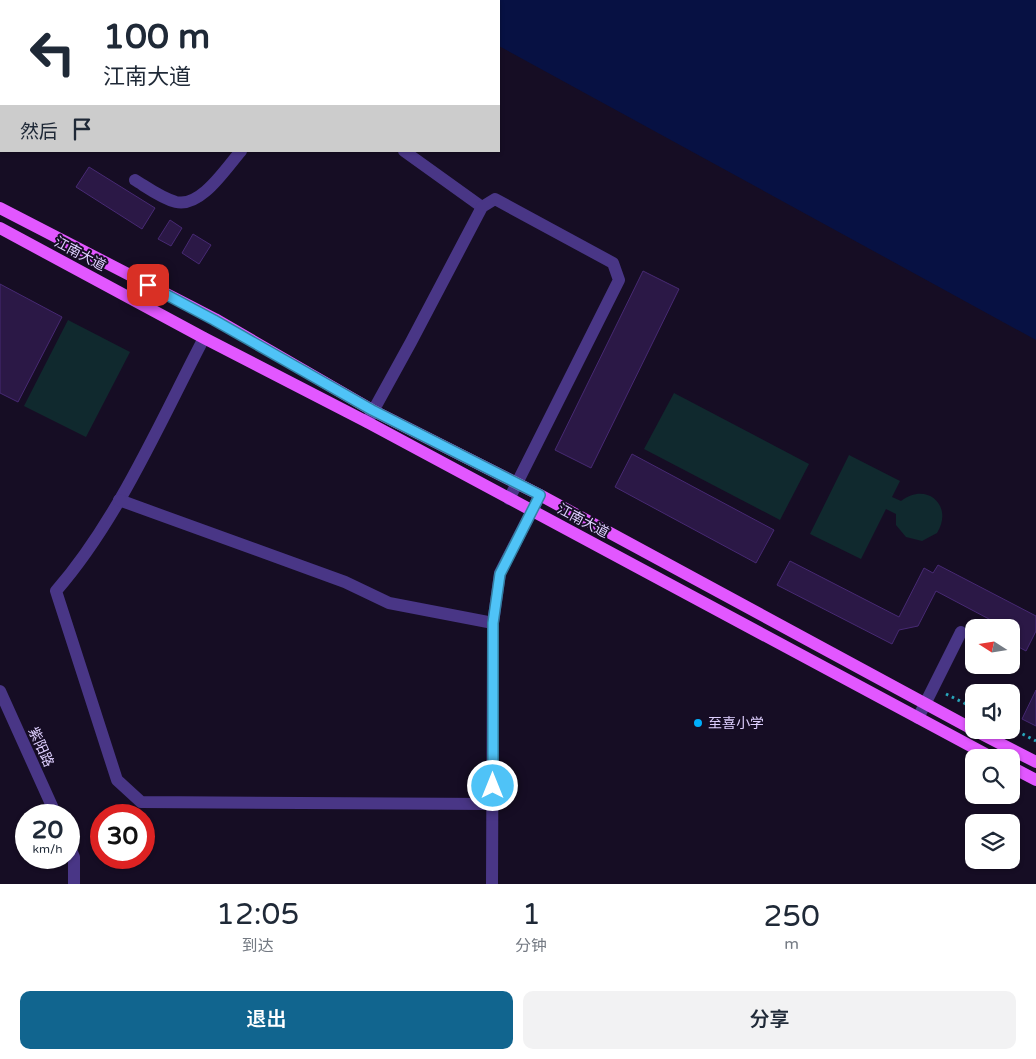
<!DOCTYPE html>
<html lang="zh">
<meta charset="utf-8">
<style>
body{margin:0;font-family:"Varela Round","Noto Sans SC",sans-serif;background:#f2f2f3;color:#1f2937;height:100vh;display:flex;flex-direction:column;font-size:19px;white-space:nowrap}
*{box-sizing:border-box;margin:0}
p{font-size:16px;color:#747a83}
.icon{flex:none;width:28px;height:28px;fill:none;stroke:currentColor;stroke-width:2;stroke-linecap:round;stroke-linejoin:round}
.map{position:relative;height:884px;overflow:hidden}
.side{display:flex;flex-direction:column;background:#fff;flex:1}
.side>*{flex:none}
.hud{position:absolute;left:0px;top:0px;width:500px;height:152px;box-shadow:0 1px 4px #0004;background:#fff;color:#1f2937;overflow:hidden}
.needle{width:32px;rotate:282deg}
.tools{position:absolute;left:965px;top:619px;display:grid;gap:10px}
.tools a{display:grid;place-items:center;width:55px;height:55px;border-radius:10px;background:#fff;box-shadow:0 1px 4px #0004;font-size:25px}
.speed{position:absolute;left:15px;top:804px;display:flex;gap:10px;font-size:25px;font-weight:700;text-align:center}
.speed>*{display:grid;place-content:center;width:65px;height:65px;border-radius:50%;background:#fff;box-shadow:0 1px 4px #0004;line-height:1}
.speed small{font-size:12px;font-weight:400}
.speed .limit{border:8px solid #d22;background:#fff;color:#111}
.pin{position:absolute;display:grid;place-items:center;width:42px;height:42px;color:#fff;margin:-21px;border-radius:10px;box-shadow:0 2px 8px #0006}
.me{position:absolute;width:55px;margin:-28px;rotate:0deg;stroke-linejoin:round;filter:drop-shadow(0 0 4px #0008)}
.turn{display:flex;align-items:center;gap:18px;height:105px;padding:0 20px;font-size:22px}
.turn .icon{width:65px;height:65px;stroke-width:2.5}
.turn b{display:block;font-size:35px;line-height:42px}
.then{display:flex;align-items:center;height:48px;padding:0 20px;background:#0003;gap:10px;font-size:19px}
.eta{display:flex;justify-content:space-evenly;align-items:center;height:85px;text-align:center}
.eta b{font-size:30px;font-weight:600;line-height:35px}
.cta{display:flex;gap:10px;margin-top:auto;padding:10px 20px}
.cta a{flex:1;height:58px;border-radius:10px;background:#11658f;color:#fff;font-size:20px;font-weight:600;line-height:58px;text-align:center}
.cta a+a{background:#f2f2f3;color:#1f2937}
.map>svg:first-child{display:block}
</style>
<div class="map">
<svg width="1036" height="884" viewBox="0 0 1036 884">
<rect width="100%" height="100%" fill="#160d24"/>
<g fill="#10292e">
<polygon points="68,320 130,352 86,437 24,406"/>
<polygon points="674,393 809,464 780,520 644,449"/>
<path d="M849 455 900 481 892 497 901 501C927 481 954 506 937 533L922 541 906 537 896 525V514L886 509 861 559 810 534Z"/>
</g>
<polygon fill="#071143" points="430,0 1036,0 1036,340 499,46 499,1"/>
<g fill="#2b1846" stroke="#472973">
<polygon points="89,167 155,208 142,229 76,187"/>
<polygon points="170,220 182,228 171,246 158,239"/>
<polygon points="193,234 211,245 199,264 182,253"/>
<polygon points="643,271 679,289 591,468 555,450"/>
<polygon points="0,284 62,317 18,402 0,393"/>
<polygon points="632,454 774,530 756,563 615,487"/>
<polygon points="790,561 899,617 924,568 933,573 938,565 1036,616 1036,631 1026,651 1011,643 1011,628 1006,628 936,591 918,626 899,630 892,644 777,585"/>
<polygon points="1036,690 1036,726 1022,719"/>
</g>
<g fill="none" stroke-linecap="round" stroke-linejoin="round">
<g stroke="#28a6bb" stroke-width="3" stroke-dasharray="2.5 4" stroke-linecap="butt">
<polyline points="0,66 1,64"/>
<polyline points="946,694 974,708"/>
<polyline points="1011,728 1036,741"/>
</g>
<g stroke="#493686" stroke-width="12">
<polyline points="239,0 240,1"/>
<polyline points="404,151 482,207"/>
<path d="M135 180C148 188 161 198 176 202 201 208 226 168 241 151"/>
<path d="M204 338C160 422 118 520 56 591L117 780 141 802 493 804"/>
<polyline points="367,422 411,342 482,207 495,199 613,263 619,280 509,499"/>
<polyline points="119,500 345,582 389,603 493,623"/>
<polyline points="0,691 56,815"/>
<polyline points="918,718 961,632"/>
<polyline points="69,845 74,857 74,884"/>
<polyline points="492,884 493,623 500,573 540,495"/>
</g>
<g stroke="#e257ff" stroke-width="12">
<polyline points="0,208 215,319 372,410 540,495 974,730"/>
<polyline points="0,228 204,338 367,422 993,758"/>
<polyline points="974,730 1036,762"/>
<polyline points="1011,767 1036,780"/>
</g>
</g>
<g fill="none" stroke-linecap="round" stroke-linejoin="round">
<g stroke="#337fa1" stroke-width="12">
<polyline id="route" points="148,285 214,320 372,410 540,495 500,574 493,623 493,786"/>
</g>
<use href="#route" stroke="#4fc3f7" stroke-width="9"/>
</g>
<circle fill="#00affb" stroke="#160d24" stroke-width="2" cx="698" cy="723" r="5"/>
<g text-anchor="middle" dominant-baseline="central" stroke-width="4" stroke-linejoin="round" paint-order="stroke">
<g font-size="14" fill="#dfd0ff" stroke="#160d24">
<text transform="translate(80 254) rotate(28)">江南大道</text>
<text transform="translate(583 521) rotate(28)">江南大道</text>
<text transform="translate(41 747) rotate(66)">紫阳路</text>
</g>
<g font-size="14" fill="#dfd0ff" stroke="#160d24" text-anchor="start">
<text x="708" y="723">至喜小学</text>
</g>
</g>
</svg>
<div class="tools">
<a><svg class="needle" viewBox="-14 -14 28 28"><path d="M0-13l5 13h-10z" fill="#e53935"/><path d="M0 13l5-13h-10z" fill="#747a83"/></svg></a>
<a><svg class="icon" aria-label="sound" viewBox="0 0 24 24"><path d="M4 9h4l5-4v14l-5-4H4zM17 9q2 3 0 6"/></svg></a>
<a><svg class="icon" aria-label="search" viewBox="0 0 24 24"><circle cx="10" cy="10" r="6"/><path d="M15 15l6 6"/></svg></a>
<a><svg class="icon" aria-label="layers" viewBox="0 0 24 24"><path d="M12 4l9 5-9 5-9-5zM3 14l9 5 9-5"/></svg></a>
</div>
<div class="speed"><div>20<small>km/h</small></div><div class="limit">30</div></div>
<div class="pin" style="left:148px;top:285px;background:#d93025"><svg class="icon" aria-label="arrive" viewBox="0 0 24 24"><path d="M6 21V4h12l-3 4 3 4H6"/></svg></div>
<svg class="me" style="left:493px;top:786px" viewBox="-20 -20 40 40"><circle r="17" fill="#4fc3f7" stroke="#fff" stroke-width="3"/><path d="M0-11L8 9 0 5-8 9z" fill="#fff"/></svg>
<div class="hud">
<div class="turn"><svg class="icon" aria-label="left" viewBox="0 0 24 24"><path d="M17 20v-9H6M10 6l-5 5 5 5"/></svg><div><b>100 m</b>江南大道</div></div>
<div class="then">然后<svg class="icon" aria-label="arrive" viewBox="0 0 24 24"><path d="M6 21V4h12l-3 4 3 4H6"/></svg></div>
</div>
</div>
<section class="side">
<div class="eta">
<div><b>12:05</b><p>到达</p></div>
<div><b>1</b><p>分钟</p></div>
<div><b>250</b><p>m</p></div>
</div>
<div class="cta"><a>退出</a><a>分享</a></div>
</section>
